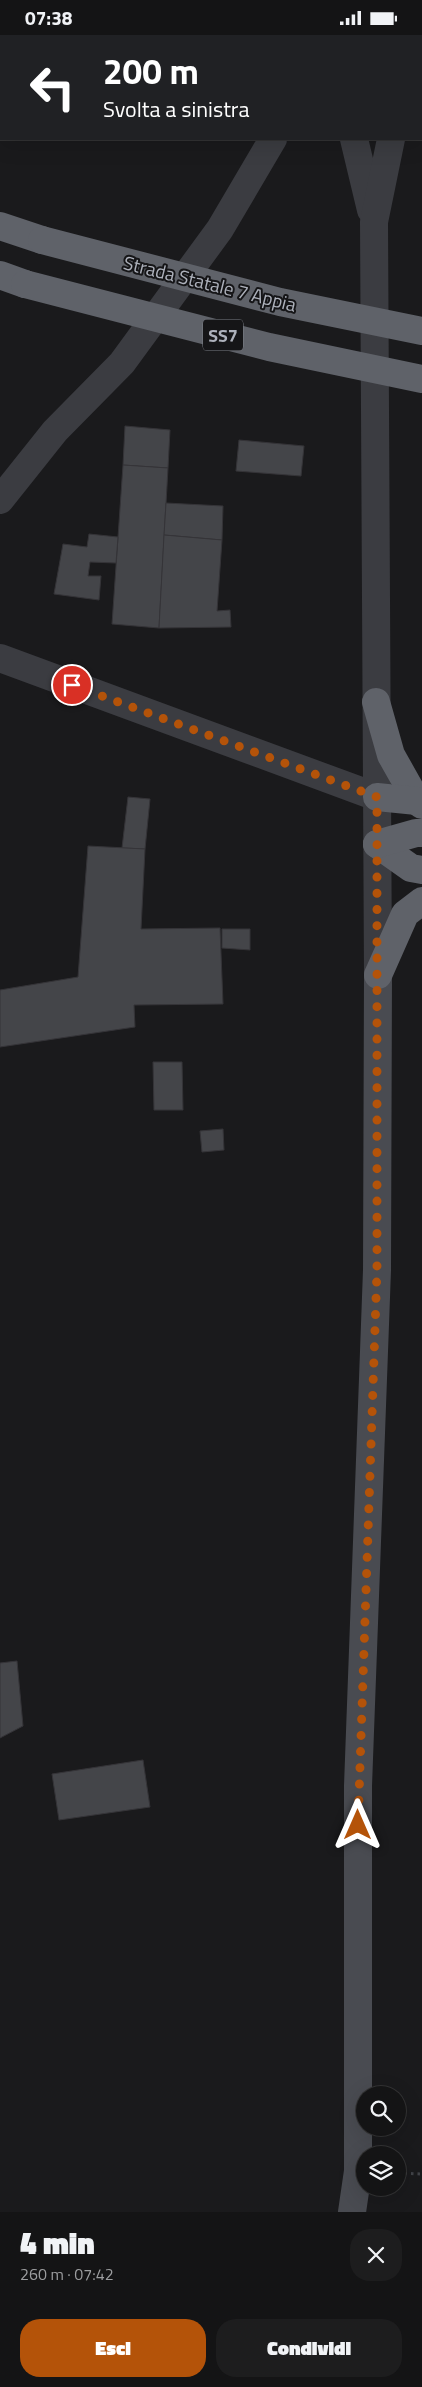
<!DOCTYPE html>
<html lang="it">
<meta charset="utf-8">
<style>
body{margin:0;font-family:"Titillium Web",sans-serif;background:#1d1d1e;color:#f1f3f6;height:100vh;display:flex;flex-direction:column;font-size:19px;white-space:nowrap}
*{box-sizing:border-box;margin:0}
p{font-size:16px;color:#9d9ea0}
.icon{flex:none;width:28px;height:28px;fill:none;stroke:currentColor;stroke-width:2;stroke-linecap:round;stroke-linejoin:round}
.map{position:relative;height:2177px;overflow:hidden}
.details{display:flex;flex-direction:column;background:#141415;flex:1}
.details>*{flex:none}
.top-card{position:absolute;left:0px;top:0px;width:422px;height:105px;box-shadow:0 5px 20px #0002,0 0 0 1px #333334;background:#202124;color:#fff;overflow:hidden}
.fabs{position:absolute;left:356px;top:2051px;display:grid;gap:10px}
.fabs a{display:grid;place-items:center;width:50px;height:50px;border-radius:50%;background:#141415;box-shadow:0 5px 20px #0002,0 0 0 1px #333334;font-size:25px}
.pin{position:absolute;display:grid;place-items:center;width:42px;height:42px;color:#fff;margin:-21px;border:2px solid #fff;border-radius:50%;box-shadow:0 1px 5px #0007}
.me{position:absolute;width:55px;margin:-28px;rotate:0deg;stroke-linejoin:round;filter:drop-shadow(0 0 4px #0008)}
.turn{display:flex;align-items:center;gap:18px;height:105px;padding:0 20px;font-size:22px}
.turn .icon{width:65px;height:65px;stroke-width:2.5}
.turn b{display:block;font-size:35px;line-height:42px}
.round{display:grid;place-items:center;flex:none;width:52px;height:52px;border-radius:20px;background:#1d1d1e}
.headline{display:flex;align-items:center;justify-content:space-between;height:85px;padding:0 20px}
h1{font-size:30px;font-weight:800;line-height:38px}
.button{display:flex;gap:10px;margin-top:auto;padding:10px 20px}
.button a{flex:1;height:58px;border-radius:20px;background:#b45309;color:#fff;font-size:20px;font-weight:800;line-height:58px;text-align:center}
.button a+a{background:#1d1d1e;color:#f1f3f6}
.status{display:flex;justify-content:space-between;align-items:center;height:35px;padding:0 25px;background:#141415;direction:ltr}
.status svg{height:14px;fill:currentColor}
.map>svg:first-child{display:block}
</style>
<div class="status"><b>07:38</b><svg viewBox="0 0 49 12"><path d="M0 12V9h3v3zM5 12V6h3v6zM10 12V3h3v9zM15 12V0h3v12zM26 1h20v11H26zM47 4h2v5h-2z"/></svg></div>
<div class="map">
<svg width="422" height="2177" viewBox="0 0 422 2177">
<rect width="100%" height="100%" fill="#1a1a1c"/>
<g fill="#444549" stroke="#353438">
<polygon points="125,391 170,395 168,433 123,430"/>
<polygon points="239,405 304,411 301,441 236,436"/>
<polygon points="123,430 168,433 159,593 112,589"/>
<polygon points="166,468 223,471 222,505 164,500"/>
<polygon points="89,499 118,502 116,528 90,527 88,541 101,541 99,565 54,559 63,509 87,512"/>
<polygon points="164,500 222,505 217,576 230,575 231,592 159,593"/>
<polygon points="128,762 150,764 145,814 122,813"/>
<polygon points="88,811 145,814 141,894 220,893 223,969 134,970 135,992 0,1012 0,955 78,942"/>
<polygon points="222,894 250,894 250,915 222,913"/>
<polygon points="153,1027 182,1027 183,1075 154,1075"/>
<polygon points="223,1094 224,1115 202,1117 200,1096"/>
<polygon points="17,1626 23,1691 0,1703 0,1628"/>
<polygon points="143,1725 150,1772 59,1785 52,1739"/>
</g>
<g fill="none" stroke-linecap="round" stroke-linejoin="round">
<polyline stroke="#414348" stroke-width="3" stroke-dasharray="2.5 4" stroke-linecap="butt" points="398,2138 422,2139"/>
<polyline stroke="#3b3c41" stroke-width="28" points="0,623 377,762"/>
<g stroke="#3b3c41" stroke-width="28">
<polyline points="271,0 272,1"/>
<polyline points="421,49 422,49"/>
<polyline points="354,104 371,175"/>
<polyline points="0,465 55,396 122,328 220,194 273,104"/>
<polyline points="378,940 374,187 391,104"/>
</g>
<polyline stroke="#494b51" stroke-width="28" points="352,2177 358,2136 358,1751 377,1235 378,940"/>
<g stroke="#5f6269" stroke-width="28">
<polyline points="0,191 42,205"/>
<polyline points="0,240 25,249"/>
<polyline points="376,667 391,720 417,766 422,770"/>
<polyline points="377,762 417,766"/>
<polyline points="377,809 411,833 422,835"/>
<polyline points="377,809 416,798 422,798"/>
<polyline points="378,940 405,879 422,866"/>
</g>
<g stroke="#5f6269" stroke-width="28">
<polyline points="42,205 280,267 422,296"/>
<polyline points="25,249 269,312 422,344"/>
</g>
</g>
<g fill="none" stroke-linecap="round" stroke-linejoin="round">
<polyline stroke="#b45309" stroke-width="9" stroke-dasharray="0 16.2" points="72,650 377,762 377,1235 358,1790"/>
</g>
<g text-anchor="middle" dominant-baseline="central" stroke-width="4" stroke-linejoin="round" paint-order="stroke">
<rect fill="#151517" stroke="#7f828a" stroke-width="1" x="203" y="284.5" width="40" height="31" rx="4"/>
<g font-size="18" font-weight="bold" fill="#adb1bb">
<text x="223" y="300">SS7</text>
</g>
<g font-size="19" fill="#adb1bb" stroke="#151517">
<text transform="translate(210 248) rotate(14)">Strada Statale 7 Appia</text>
</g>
</g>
</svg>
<div class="fabs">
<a><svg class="icon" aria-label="search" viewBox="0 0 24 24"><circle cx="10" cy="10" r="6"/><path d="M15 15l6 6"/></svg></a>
<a><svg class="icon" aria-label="layers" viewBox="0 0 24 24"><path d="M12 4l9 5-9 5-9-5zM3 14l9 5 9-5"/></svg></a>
</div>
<div class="pin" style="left:72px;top:650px;background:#d93025"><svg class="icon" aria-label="arrive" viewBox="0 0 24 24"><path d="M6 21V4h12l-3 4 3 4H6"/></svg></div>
<svg class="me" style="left:358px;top:1790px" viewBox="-20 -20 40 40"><path d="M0-17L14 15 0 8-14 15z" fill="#b45309" stroke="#fff" stroke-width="4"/></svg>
<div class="top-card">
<div class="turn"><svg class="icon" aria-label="left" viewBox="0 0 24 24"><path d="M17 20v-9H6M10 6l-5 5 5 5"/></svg><div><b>200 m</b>Svolta a sinistra</div></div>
</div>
</div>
<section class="details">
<div class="headline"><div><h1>4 min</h1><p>260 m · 07:42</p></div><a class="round"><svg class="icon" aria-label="close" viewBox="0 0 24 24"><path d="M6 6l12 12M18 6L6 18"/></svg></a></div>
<div class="button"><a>Esci</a><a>Condividi</a></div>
</section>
